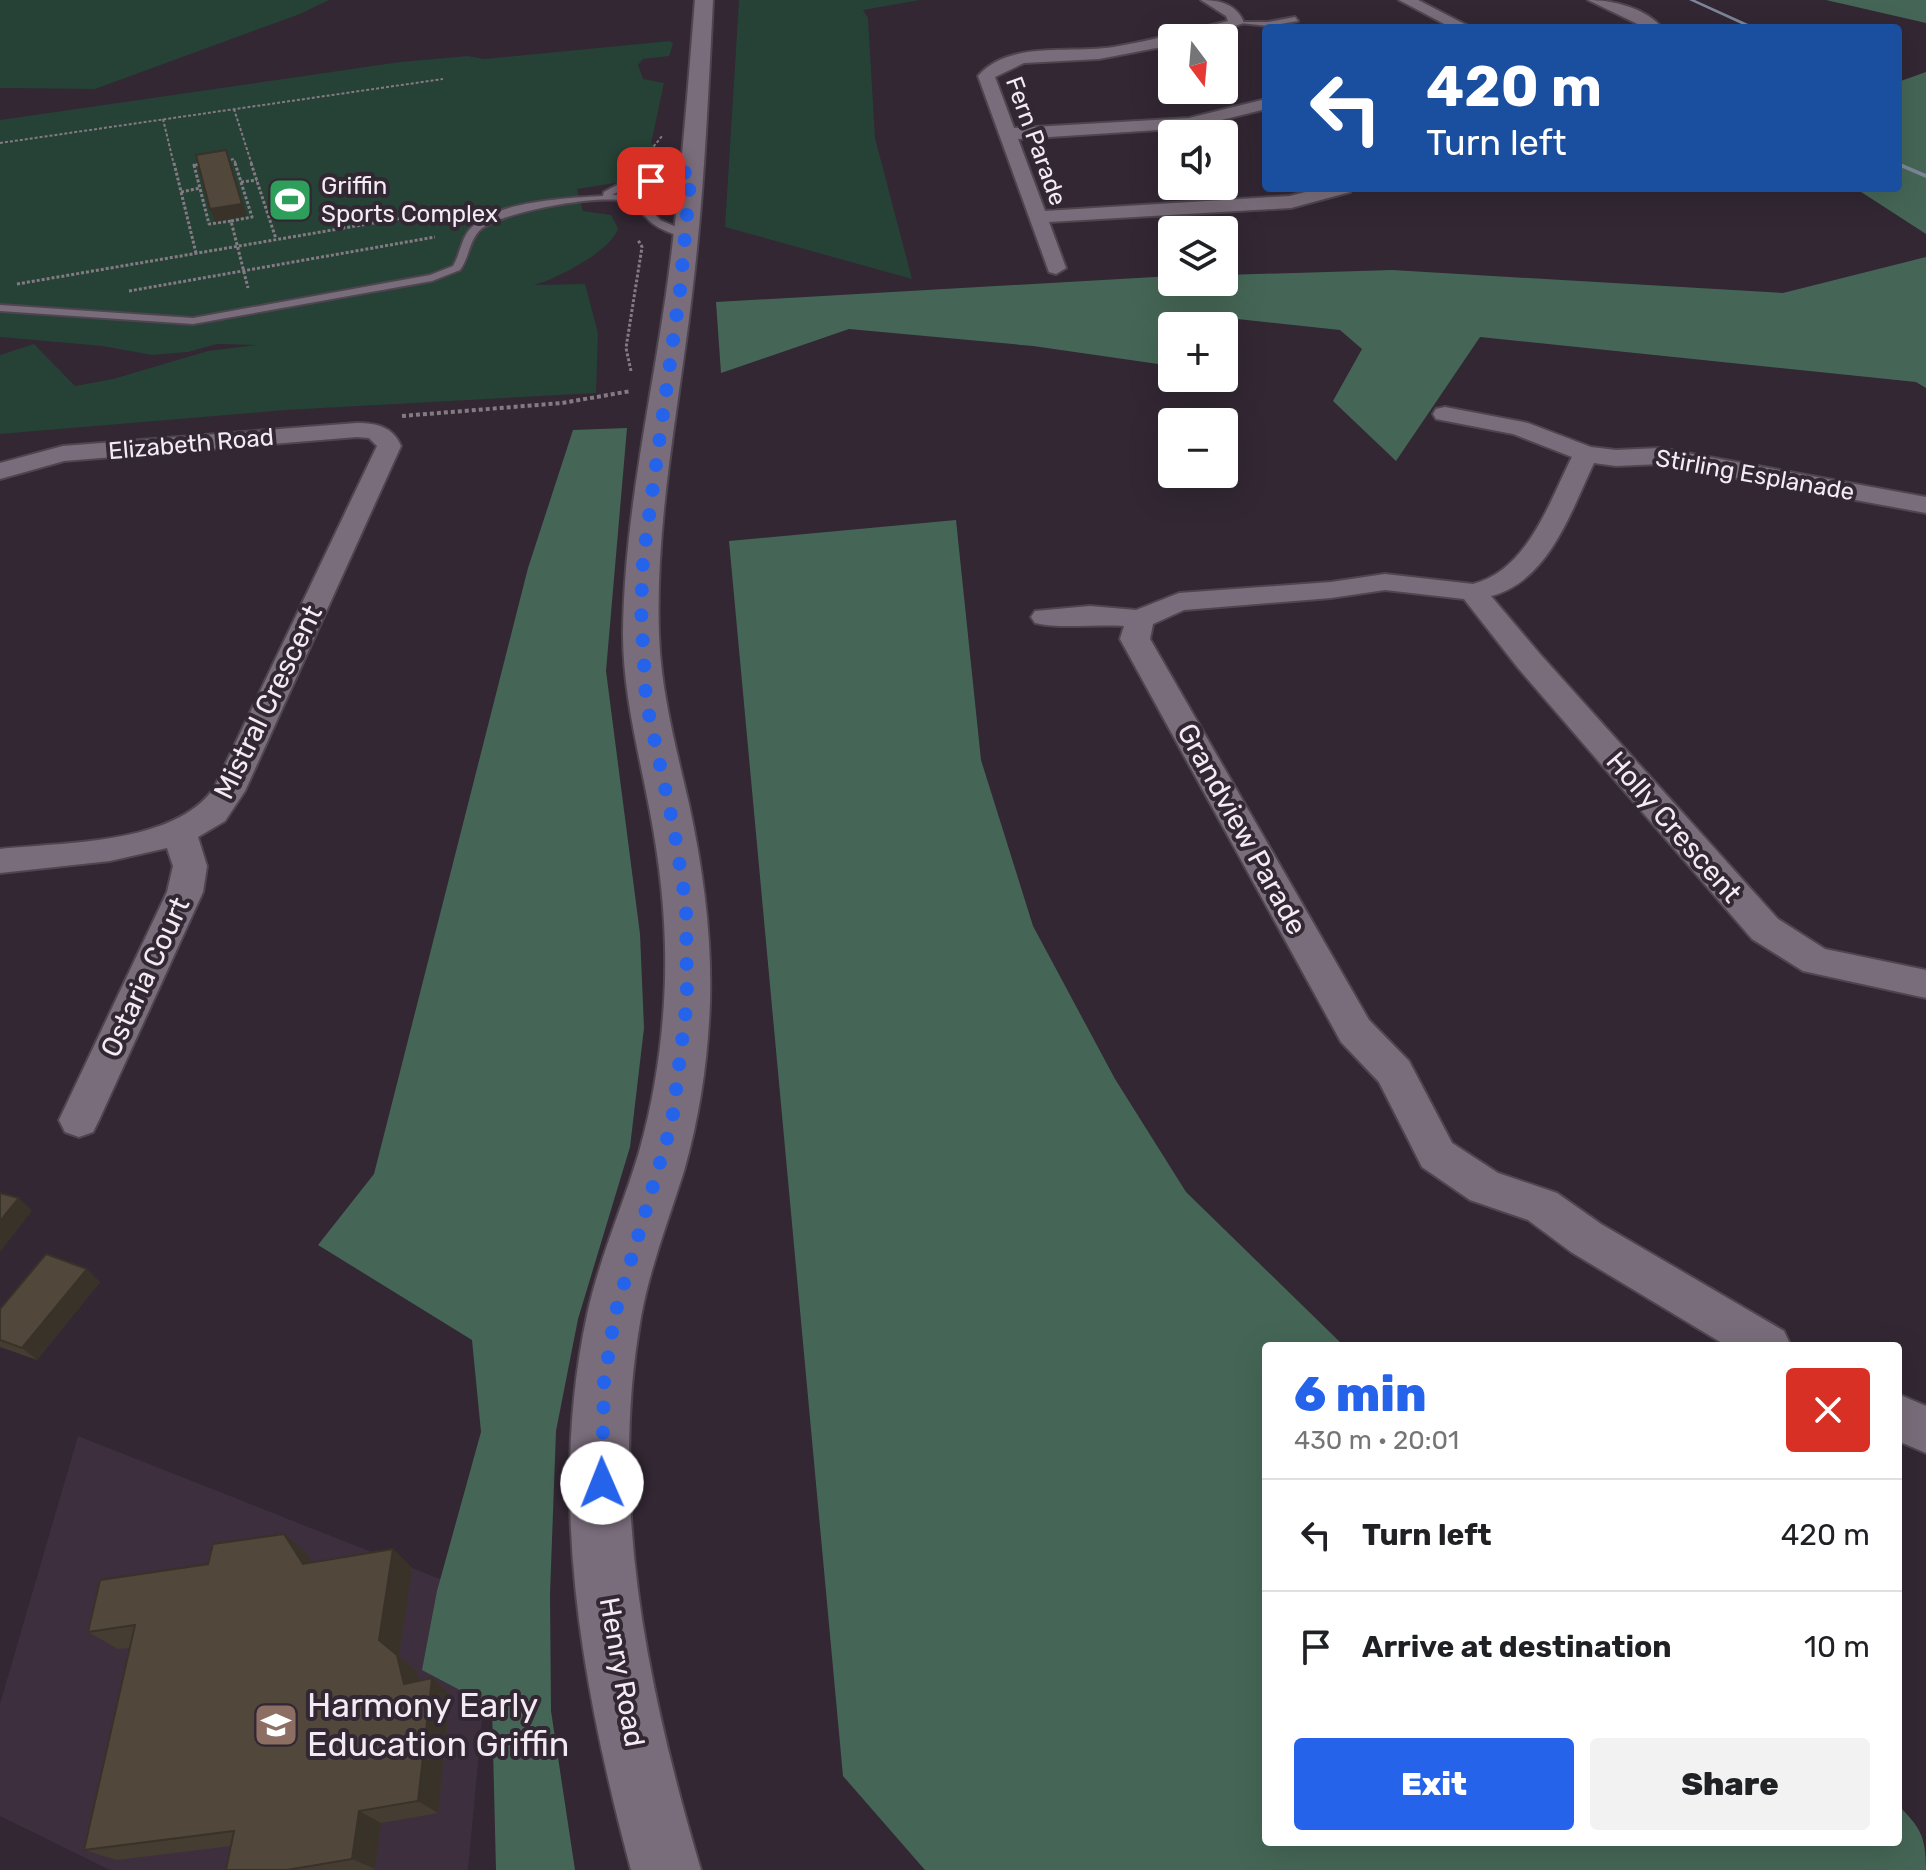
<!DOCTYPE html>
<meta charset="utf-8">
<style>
body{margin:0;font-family:Rubik,sans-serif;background:#f2f2f2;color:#202124;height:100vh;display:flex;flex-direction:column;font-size:30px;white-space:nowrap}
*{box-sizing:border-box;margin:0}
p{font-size:26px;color:#757577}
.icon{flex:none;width:44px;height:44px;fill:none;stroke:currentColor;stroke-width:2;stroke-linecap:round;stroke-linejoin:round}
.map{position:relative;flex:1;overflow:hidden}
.details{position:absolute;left:1262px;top:1342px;width:640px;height:504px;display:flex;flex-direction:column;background:#fff;border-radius:8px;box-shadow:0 8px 32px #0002}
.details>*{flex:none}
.guide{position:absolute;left:1262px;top:24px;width:640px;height:168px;border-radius:8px;box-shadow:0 8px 32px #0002;background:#1a4fa0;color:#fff;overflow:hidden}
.needle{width:52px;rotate:164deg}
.fabs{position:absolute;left:1158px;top:24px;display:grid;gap:16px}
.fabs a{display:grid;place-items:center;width:80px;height:80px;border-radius:8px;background:#fff;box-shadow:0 8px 32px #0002;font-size:40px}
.pin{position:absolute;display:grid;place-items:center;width:68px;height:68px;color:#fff;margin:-34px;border-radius:16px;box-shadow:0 4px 12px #0006}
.me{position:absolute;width:88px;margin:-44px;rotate:359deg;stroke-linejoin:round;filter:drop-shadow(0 0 6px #0008)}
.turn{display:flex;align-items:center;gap:28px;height:168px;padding:0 32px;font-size:36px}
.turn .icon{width:104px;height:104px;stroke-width:2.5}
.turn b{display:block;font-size:56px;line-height:68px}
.round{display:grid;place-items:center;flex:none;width:84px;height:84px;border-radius:8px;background:#f2f2f2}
.head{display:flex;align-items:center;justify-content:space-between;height:136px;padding:0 32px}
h1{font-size:48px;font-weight:800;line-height:60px;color:#2563eb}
.cta{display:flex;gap:16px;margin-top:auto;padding:16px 32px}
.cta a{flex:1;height:92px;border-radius:8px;background:#2563eb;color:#fff;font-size:32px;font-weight:800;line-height:92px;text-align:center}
.cta a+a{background:#f2f2f2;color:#202124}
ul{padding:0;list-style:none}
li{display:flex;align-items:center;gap:24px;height:112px;padding:0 32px;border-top:2px solid #e0e0e0}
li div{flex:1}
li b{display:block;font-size:30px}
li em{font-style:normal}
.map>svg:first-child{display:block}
</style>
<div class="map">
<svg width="1926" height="1870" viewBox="0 0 1926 1870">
<rect width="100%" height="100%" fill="#322733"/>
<polygon fill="#3e2f3f" points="78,1436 493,1600 468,1870 110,1870 0,1816 0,1704"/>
<g fill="#264135">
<polygon points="0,0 329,0 300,14 95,89 0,88"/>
<polygon points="739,0 920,0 863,10 868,18 875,138 912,279 725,227"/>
<path d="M670 41 673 44 669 56 643 59 638 65 643 79 664 83 651 144 657 147 650 155 655 157 654 169 634 180 577 189 583 211 611 215 618 228C613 250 555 280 534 285L585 284 598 333 596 393 286 410 0 434V355L34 344 75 386 113 379 208 351 257 345 217 344 188 352 152 355 102 346 0 337V120L400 62 468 56 484 59Z"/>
</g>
<g fill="#456656">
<polygon points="1826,0 1926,0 1926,23"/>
<polygon points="1926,72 1926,234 1855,188 1898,188 1898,82"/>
<polygon points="1926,257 1926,388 1916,382 1480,337 1396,461 1333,401 1362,349 1340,330 1228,318 1222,326 1172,326 1172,366 1033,346 849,329 721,373 716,302 1172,276 1172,282 1224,282 1224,275 1392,270 1783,293"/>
<polygon points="627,428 606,671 640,934 644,1028 630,1147 578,1319 556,1431 550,1594 551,1711 575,1870 496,1870 492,1707 422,1670 437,1591 481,1432 472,1340 318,1245 374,1174 528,568 573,430"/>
<path d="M956 520 981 760 1033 926 1115 1079 1186 1192 1344 1346H1266V1842H1898V1805C1921 1828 1926 1837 1926 1870H925L843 1776 729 541Z"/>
</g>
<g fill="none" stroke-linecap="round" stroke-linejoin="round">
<g fill="#7d869a" fill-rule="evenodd">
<polygon points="1689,0 1695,0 1757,28 1750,28"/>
<polygon points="1898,162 1926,174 1926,178 1898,166"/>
</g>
<g stroke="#4e454f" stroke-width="4">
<g id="service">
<polygon points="1295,17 1298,21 1268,26 1231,22 1268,22"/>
<path d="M691 168 694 173 625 188 612 195 691 193V197L688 198 635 200 650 209 660 220 690 233V237L686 238C675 235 661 230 652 223 643 215 635 204 623 201 599 194 495 213 479 231 469 242 469 258 460 270L432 281 193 324 0 311V305L193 318 430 275 453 266C461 253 461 237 472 227 497 201 568 198 603 196L604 192 619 184Z"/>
</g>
</g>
<g stroke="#4e454f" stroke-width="4">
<g id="minor">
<path d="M1201 0C1219 0 1237 4 1244 23L1198 38H1172V45L1099 59 1024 63 995 77 1014 128 1189 118 1266 99V109L1189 128 1018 139 1045 211 1290 196 1321 188H1352L1350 192 1291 208 1049 222 1066 268 1056 274 1049 272 978 76C1009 40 1071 54 1114 47 1153 40 1189 31 1228 21L1226 16Z"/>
<polygon points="1399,0 1418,0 1472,28 1452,28"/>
<path d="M1588 0C1612 0 1646 8 1662 28H1646Z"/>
<path d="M1445 407 1528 423 1591 447 1616 450 1660 448 1926 497V513L1660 464 1616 466 1594 463C1571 511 1549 581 1491 596L1540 654 1778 919 1825 949 1926 970V998L1803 971 1752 939 1518 668 1464 599 1385 590 1331 598 1184 610 1153 624 1150 639 1369 1020 1409 1061 1452 1143 1498 1173 1557 1193 1601 1224 1784 1331 1791 1346H1727L1571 1252 1528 1220 1470 1200 1422 1167 1379 1082 1341 1042 1120 639 1124 626C1097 624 1059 629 1035 623L1031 617 1035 611 1090 606 1136 610 1179 593 1331 582 1385 574 1473 584C1528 570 1549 502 1572 457L1513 434 1436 419 1433 414 1436 409Z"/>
<path d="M357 423C377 423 393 427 401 446L245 791 225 821 198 837 207 866 203 892 99 1120 93 1132 79 1137 65 1132 59 1120 167 892 173 866 167 848 110 861 0 873V849C62 842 175 845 214 788L377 446 369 438 357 437 64 461 0 479V463L63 446Z"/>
<polygon points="1898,1394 1926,1406 1926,1453 1898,1441"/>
</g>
</g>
<g stroke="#4e454f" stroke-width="4">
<path id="secondary" d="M695 0H713C708 98 704 197 692 294 679 407 655 521 659 635 661 692 676 748 689 804 703 869 712 935 710 1002 708 1059 700 1115 684 1171 669 1219 650 1267 641 1317 608 1502 648 1692 701 1870H631C583 1691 547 1499 587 1315 599 1259 623 1206 639 1152 653 1103 661 1052 664 1002 668 938 662 875 650 812 639 753 623 694 623 634 624 519 650 406 666 294 680 196 687 98 695 0Z"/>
</g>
<g stroke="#847a84" stroke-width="2" stroke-dasharray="3 2" stroke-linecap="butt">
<polyline points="234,109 252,165"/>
<polyline points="163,119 174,165"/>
<polyline points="0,143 443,79"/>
<polyline points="644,158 663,135"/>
<polyline points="226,161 234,159 236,165"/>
<polyline points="194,165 204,164"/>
</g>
<g stroke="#847a84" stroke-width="3" stroke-dasharray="3 2" stroke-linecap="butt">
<polyline points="174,163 196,253"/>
<polyline points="251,163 276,239"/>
<polyline points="204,164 194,165 209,224 231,221 248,288"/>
<polyline points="241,182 257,180"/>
<polyline points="181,192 200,188"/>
<polyline points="231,221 252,217 235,163"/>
<polyline points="17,284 461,208"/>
<polyline points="129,291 435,237"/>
<polyline points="631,371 626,348 642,247 638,240"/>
</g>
<polyline stroke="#847a84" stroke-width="4" stroke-dasharray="4 3" stroke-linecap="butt" points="402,416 562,403 631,391"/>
<use href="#service" fill="#7a6d7b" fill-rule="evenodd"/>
<use href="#minor" fill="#7a6d7b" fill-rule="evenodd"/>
<use href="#secondary" fill="#7a6d7b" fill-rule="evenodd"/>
</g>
<g fill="#463d32">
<polygon points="100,1282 37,1360 0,1347 0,1309"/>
<polygon points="393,1549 412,1568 399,1656 417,1671 419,1680 432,1678 450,1694 438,1813 381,1823 375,1869 369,1870 226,1870 231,1846 117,1860 84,1850 130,1648 118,1649 88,1632 307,1553 313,1563"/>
</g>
<g fill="#393229">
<polygon points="226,150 247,216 215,222 210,209"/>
<polygon points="19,1198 32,1211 0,1252 0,1221"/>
<polygon points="87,1269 100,1282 37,1360 22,1348"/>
<polygon points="284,1534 307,1553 325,1583 303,1564"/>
<polygon points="393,1549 412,1568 399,1656 417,1671 423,1699 404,1684 379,1640"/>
<polygon points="432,1678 450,1694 438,1813 418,1801"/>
<polygon points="359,1811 381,1823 375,1869 352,1859"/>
</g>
<g fill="#51473a" stroke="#393229" stroke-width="2">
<polygon points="226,150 242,204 210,209 196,155"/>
<polygon points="0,1193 19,1198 0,1221"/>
<polygon points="46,1254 87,1269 22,1348 0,1340 0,1309"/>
<polygon points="284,1534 303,1564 393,1549 379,1640 397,1655 404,1684 432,1678 418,1801 359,1811 352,1859 287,1870 226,1870 234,1831 84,1850 135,1625 88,1632 100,1580 208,1564 213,1544"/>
</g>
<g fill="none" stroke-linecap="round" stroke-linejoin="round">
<polyline stroke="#2563eb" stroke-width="14" stroke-dasharray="0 25.2" points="602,1483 604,1382 615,1314 672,1122 687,1001 686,905 674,829 646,701 641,608 643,560 680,290 691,171 651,181"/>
</g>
<defs>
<g id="stadium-square" transform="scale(2.3)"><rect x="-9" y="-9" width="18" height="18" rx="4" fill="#2e9e5b" stroke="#322733"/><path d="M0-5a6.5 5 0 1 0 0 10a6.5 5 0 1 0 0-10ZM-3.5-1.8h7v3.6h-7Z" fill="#fff"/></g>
<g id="school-square" transform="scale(2.3)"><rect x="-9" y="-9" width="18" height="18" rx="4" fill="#8d6e63" stroke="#322733"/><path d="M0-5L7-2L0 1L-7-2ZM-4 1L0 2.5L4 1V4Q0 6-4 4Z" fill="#fff"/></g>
</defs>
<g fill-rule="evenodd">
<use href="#stadium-square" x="290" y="200"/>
<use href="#school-square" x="276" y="1725"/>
</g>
<g text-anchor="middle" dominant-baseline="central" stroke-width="8" stroke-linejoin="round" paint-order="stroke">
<g font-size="24" fill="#f3ebf3" stroke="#322733">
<text transform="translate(1036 141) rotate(70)">Fern Parade</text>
<text transform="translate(191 444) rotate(-5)">Elizabeth Road</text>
<text transform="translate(1755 475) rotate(10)">Stirling Esplanade</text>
</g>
<g font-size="24" fill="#f3ebf3" stroke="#322733" text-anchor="start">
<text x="321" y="186">Griffin<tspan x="321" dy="28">Sports Complex</tspan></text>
</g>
<g font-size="28" fill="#f3ebf3" stroke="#322733">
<text transform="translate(268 702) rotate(-64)">Mistral Crescent</text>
<text transform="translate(1674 827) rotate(49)">Holly Crescent</text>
<text transform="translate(1242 829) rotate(61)">Grandview Parade</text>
<text transform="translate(145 977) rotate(-65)">Ostaria Court</text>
<text transform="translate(622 1672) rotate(80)">Henry Road</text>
</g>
<g font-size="34" fill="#f3ebf3" stroke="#322733" text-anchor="start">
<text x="307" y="1705">Harmony Early<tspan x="307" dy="39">Education Griffin</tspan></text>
</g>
</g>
</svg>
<div class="fabs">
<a><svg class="needle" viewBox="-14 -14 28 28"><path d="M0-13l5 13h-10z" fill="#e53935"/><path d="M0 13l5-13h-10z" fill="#757577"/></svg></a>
<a><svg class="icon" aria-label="sound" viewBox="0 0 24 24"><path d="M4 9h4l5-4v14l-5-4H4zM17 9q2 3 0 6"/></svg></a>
<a><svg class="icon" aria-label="layers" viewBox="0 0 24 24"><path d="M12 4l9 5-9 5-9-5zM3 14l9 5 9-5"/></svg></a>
<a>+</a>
<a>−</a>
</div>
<div class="pin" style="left:651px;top:181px;background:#d93025"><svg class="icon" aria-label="arrive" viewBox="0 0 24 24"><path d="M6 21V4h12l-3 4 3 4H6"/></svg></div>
<svg class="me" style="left:602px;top:1483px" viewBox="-20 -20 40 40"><circle r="19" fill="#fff"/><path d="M0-13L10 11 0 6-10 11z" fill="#2563eb"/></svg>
<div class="guide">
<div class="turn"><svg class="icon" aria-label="left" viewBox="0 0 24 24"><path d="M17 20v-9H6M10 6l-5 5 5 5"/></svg><div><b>420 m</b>Turn left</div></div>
</div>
<section class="details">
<div class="head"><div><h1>6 min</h1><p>430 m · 20:01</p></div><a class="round" style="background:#d93025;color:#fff"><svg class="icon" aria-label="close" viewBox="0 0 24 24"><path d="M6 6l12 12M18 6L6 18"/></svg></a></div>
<ul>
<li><svg class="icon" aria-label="left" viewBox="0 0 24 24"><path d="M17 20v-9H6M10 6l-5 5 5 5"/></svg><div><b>Turn left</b></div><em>420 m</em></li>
<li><svg class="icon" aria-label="arrive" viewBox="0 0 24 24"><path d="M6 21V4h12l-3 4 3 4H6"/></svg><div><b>Arrive at destination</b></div><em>10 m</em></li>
</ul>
<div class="cta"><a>Exit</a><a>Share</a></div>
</section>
</div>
